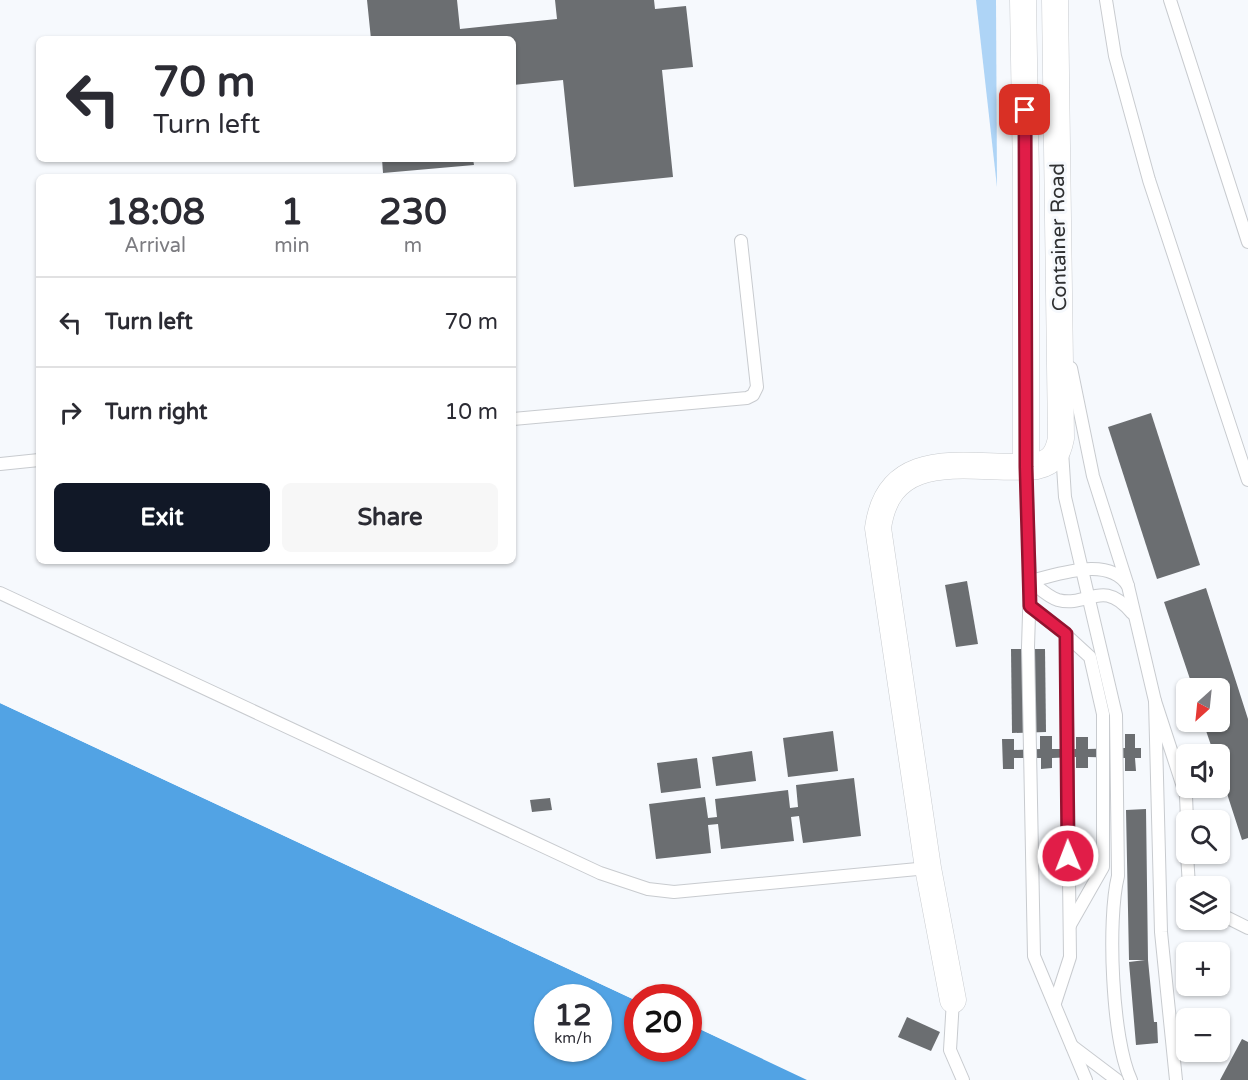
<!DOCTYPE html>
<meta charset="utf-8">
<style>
body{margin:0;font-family:"Varela Round",sans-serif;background:#f7f7f7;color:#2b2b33;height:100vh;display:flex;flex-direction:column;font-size:22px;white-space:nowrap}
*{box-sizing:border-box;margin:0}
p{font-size:20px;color:#7c7c81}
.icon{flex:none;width:33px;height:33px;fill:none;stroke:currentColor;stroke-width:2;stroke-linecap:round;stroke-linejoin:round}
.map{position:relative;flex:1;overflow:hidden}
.panel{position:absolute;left:36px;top:174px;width:480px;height:390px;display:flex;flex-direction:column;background:#fff;border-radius:9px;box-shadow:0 2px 4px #0004}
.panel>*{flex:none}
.top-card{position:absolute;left:36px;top:36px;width:480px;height:126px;border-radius:9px;box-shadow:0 2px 4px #0004;background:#fff;color:#2b2b33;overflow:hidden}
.needle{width:39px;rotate:207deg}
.controls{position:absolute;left:1176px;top:678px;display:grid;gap:12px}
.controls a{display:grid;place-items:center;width:54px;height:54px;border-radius:9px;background:#fff;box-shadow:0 2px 4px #0004;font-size:30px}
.speed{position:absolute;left:534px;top:984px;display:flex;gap:12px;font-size:30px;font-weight:700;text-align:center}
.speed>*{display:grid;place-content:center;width:78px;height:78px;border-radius:50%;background:#fff;box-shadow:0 2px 4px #0004;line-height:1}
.speed small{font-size:15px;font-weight:400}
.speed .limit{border:9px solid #d22;background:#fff;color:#111}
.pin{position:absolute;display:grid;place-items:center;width:51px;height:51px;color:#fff;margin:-26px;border-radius:12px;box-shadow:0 3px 9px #0006}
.me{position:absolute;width:66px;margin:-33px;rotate:359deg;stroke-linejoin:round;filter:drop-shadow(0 0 4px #0008)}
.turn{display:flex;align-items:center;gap:21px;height:126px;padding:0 18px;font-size:27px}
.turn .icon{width:78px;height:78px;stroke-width:2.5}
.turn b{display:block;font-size:42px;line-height:51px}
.eta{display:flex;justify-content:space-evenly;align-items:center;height:102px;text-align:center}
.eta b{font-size:36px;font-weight:800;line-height:42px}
.cta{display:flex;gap:12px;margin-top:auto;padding:12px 18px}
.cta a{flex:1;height:69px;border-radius:9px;background:#111827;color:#fff;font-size:24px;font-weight:800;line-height:69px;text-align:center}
.cta a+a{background:#f7f7f7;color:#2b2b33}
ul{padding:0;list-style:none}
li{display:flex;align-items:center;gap:18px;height:90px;padding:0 18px;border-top:2px solid #e1e1e2}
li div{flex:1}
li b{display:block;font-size:22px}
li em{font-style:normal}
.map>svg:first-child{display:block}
</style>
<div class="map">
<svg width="1248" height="1080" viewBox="0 0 1248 1080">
<rect width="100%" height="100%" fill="#f6f9fd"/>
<polygon fill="#aed4f6" points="976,0 996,0 997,187"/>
<path fill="#52a3e4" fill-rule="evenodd" d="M0 703 637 1001 638 1048H688L689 1024 807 1080H0ZM548 998H598V1048H548Z"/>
<g fill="#f6f9fd">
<polygon points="0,700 638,998 637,1001 0,703"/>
<polygon points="688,1021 809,1077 810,1080 689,1024"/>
</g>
<g fill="#6b6e71">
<polygon points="367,0 457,0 460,29 557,19 555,0 654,0 655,9 686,6 693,67 662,70 673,177 574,187 563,80 513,85 513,39 371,39"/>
<polygon points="382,159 473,159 474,165 383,173"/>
<polygon points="1151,413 1200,565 1157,579 1108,427"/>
<polygon points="967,581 978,644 956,647 945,585"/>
<polygon points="1206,588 1248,719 1248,838 1242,840 1220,772 1220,754 1214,754 1203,722 1220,722 1220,688 1193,688 1164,602"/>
<polygon points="1011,649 1045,649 1046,732 1012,733"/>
<polygon points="833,731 838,771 788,777 783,738"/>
<polygon points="1125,734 1135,734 1135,748 1141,748 1141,758 1135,758 1136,771 1125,771 1125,758 1088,757 1088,768 1076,768 1076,757 1052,758 1052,768 1041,769 1041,758 1014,758 1014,769 1003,769 1002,739 1014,739 1014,750 1040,749 1040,736 1052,736 1052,749 1076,749 1076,737 1088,737 1088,749 1125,748"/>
<polygon points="752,751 756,781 716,786 712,757"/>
<polygon points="697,758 701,788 661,793 657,763"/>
<polygon points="854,778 861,836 803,843 799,816 791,817 794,841 721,849 718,824 708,825 711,853 656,859 649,804 705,797 708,818 717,817 715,799 788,790 790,808 798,807 796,785"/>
<polygon points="550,798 552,810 532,812 530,800"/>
<polygon points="1146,809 1148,960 1154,1022 1157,1022 1158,1043 1136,1045 1129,962 1145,960 1129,960 1126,810"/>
<polygon points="907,1017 940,1032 931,1051 898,1037"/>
<polygon points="1242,1039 1248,1042 1248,1080 1220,1080"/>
</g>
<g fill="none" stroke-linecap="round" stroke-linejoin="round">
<g stroke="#c8cbcf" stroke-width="14">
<g id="service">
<polyline points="1106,0 1115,56 1149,180 1248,480"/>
<polyline points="1170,0 1248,242"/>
<polyline points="1071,368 1093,476 1128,586"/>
<polyline points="513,419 747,398 753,395 757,387 741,241"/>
<path d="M1062 451 1065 497 1116 715 1118 876C1107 920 1112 1040 1131 1080"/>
<polyline points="0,464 39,460"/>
<polyline points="1026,467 1030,581 1028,647 1034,956 1086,1080"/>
<path d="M1030 581C1058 575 1109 555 1128 586L1155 701"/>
<path d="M1030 581C1038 587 1048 597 1058 600 1088 608 1102 577 1132 613"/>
<polyline points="0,593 600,873 648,889 674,892 928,868"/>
<polyline points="1030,606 1066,635 1070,957 1055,1003"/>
<polyline points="1066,635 1090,657 1103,714 1103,867 1070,925"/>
<polyline points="1187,854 1189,886"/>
<polyline points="1220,914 1248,928"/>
<polyline points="953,1000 950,1050 963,1080"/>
<polyline points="1072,1046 1117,1080"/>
<polyline points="1176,1080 1161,932 1155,701 1186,796 1187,820"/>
</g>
</g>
<g stroke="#c8cbcf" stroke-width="27">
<g id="minor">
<polyline points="1023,0 1026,176 1026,467"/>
<path d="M953 1000 928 868 878 528C890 442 975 472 1037 466 1053 462 1058 454 1061 438L1055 0"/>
</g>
</g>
<use href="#service" stroke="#fff" stroke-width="12"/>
<use href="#minor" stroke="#fff" stroke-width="26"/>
</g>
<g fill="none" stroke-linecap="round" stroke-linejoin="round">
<g stroke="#92132f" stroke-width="15">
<polyline id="route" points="1025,110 1026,467 1030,606 1066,634 1068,856"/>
</g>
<use href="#route" stroke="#e11d48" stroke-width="10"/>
</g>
<g text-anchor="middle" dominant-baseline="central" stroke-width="6" stroke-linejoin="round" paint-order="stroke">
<g font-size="20" fill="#303132" stroke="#f6f9fd">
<text transform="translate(1059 237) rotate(-91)">Container Road</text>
</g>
</g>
</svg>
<div class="controls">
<a><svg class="needle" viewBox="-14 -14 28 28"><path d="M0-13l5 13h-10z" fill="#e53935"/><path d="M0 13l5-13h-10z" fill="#7c7c81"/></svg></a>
<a><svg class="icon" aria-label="sound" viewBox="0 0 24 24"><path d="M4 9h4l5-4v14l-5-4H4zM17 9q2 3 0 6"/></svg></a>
<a><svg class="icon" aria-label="search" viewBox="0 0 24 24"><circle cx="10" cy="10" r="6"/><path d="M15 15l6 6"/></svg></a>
<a><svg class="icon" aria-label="layers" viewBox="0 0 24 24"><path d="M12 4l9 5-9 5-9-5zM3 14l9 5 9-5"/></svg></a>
<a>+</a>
<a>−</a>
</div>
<div class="speed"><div>12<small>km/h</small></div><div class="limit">20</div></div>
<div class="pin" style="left:1025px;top:110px;background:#d93025"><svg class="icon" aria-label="arrive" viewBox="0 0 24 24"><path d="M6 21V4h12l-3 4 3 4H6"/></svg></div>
<svg class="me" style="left:1068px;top:856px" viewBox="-20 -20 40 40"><circle r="17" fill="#e11d48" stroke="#fff" stroke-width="3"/><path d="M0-11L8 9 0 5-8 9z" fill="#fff"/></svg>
<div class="top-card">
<div class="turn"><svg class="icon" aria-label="left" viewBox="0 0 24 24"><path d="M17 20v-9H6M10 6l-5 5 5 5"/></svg><div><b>70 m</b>Turn left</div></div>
</div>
<section class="panel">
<div class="eta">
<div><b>18:08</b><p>Arrival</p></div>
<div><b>1</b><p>min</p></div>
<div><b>230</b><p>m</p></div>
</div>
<ul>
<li><svg class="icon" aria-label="left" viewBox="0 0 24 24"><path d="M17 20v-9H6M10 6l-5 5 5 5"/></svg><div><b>Turn left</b></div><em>70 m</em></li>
<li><svg class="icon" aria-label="right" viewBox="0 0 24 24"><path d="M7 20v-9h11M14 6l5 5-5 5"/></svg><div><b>Turn right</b></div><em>10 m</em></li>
</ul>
<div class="cta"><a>Exit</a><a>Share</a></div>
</section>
</div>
